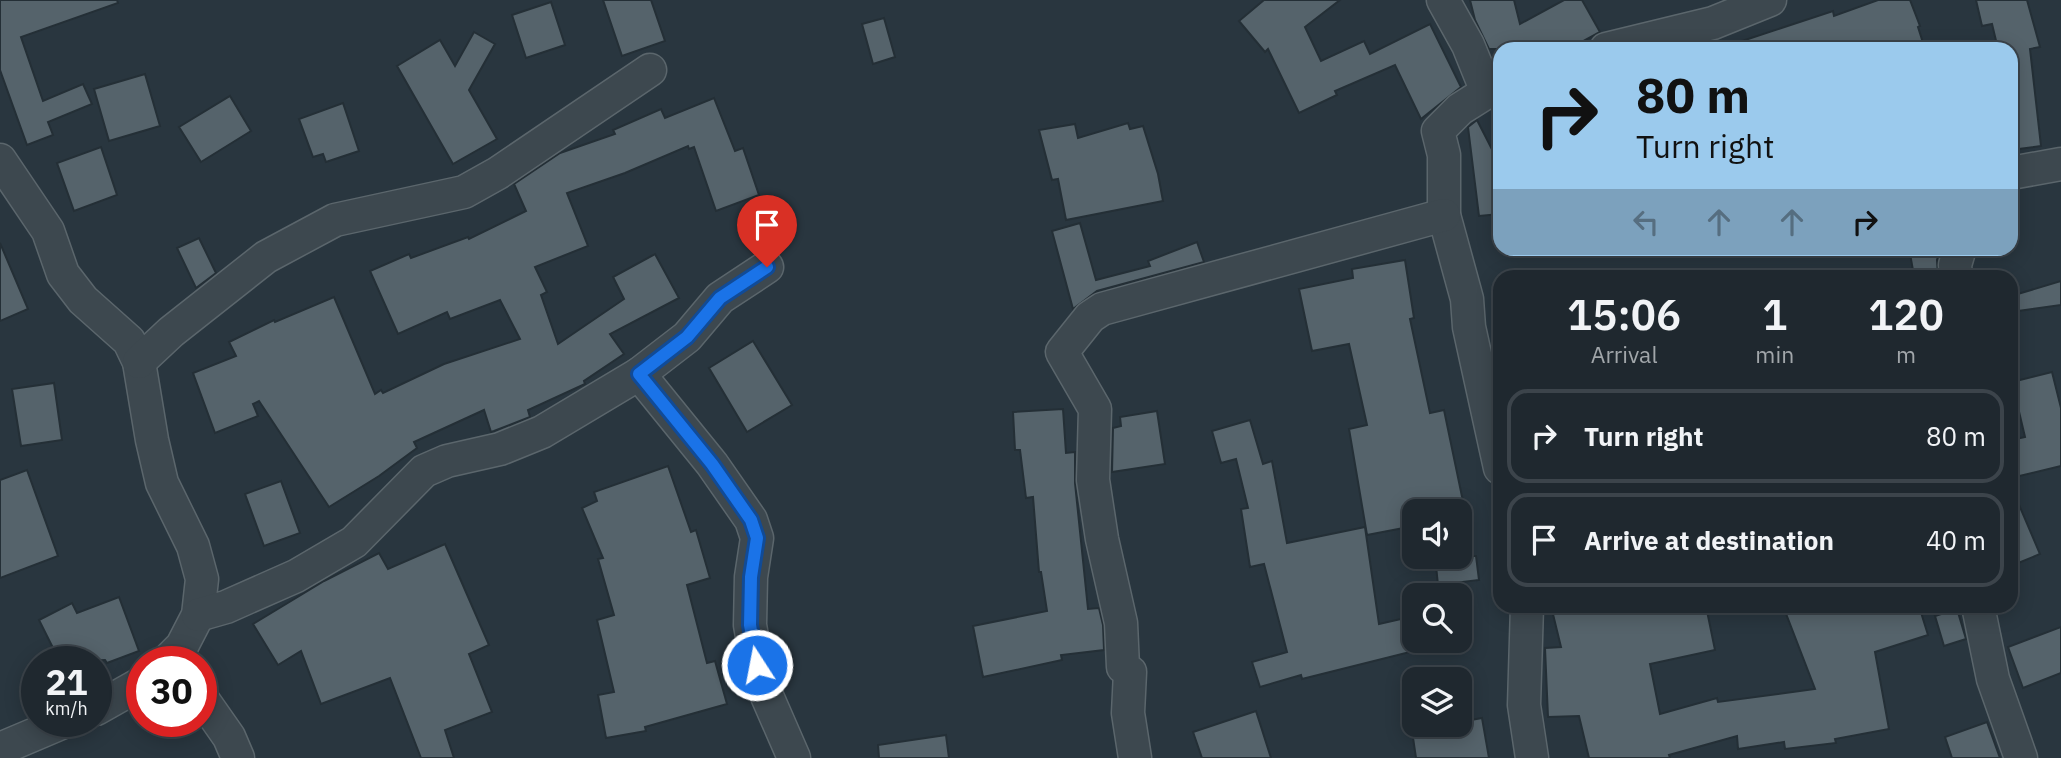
<!DOCTYPE html>
<style>
body{margin:0;font-family:"IBM Plex Sans",sans-serif;background:#2c343b;color:#f1f3f6;height:100vh;display:flex;flex-direction:column;font-size:26px;white-space:nowrap}
*{box-sizing:border-box;margin:0}
p{font-size:23px;color:#a1a6aa}
.icon{flex:none;width:38px;height:38px;fill:none;stroke:currentColor;stroke-width:2;stroke-linecap:round;stroke-linejoin:round}
.map{position:relative;flex:1;overflow:hidden}
.side{position:absolute;left:1493px;top:270px;width:525px;height:343px;display:flex;flex-direction:column;background:#1f282f;border-radius:21px;box-shadow:0 4px 18px #0003,0 0 0 2px #3c444b}
.side>*{flex:none}
.top-card{position:absolute;left:1493px;top:42px;width:525px;height:214px;border-radius:21px;box-shadow:0 4px 18px #0003,0 0 0 2px #3c444b;background:#9bcaed;color:#111;overflow:hidden}
.tools{position:absolute;left:1402px;top:499px;display:grid;gap:14px}
.tools a{display:grid;place-items:center;width:70px;height:70px;border-radius:14px;background:#1f282f;box-shadow:0 4px 18px #0003,0 0 0 2px #3c444b;font-size:35px}
.speed{position:absolute;left:21px;top:646px;display:flex;gap:14px;font-size:35px;font-weight:700;text-align:center}
.speed>*{display:grid;place-content:center;width:91px;height:91px;border-radius:50%;background:#1f282f;box-shadow:0 4px 18px #0003,0 0 0 2px #3c444b;line-height:1}
.speed small{font-size:18px;font-weight:400}
.speed .limit{border:10px solid #d22;background:#fff;color:#111}
.pin{position:absolute;display:grid;place-items:center;width:60px;height:60px;color:#fff;margin:-72px -30px;border-radius:50% 50% 50% 0;rotate:-45deg;box-shadow:0 0 7px #0007}
.pin .icon{rotate:45deg}
.me{position:absolute;width:77px;margin:-38px;rotate:349deg;stroke-linejoin:round;filter:drop-shadow(0 0 5px #0008)}
.turn{display:flex;align-items:center;gap:24px;height:147px;padding:0 28px;font-size:32px}
.turn .icon{width:91px;height:91px;stroke-width:2.5}
.turn b{display:block;font-size:49px;line-height:60px}
.lanes{display:flex;align-items:center;height:66px;padding:0 28px;background:#0003;justify-content:center;gap:35px;direction:ltr}
.lanes .off{opacity:.35}
.eta{display:flex;justify-content:space-evenly;align-items:center;height:119px;text-align:center}
.eta b{font-size:42px;font-weight:600;line-height:49px}
ul{padding:0;list-style:none}
li{display:flex;align-items:center;gap:21px;height:94px;margin:0 14px 10px;padding:0 14px;border:4px solid #3c444b;border-radius:21px}
li div{flex:1}
li b{display:block;font-size:26px}
li em{font-style:normal}
.map>svg:first-child{display:block}
</style>
<div class="map">
<svg width="2061" height="758" viewBox="0 0 2061 758">
<rect width="100%" height="100%" fill="#29363f"/>
<g fill="#55636b" stroke="#242f36" stroke-width="2">
<polygon points="0,0 117,0 118,3 21,37 43,101 83,84 92,104 48,122 53,135 27,145 0,70"/>
<polygon points="603,0 651,0 665,41 622,56"/>
<polygon points="1264,0 1340,0 1305,27 1321,61 1364,41 1370,54 1430,24 1461,87 1421,119 1395,65 1335,91 1337,95 1299,113 1268,49 1265,52 1239,21"/>
<polygon points="1470,0 1514,0 1520,24 1564,0 1582,0 1600,32 1569,49 1489,49 1475,20"/>
<polygon points="1878,0 1910,0 1920,26 1918,27 1925,49 1731,49 1730,45 1833,11 1834,16"/>
<polygon points="1976,0 2027,0 2040,47 2030,49 2041,146 2011,150 2011,49 1998,49 1992,24 1982,26"/>
<polygon points="551,2 565,45 526,58 512,15"/>
<polygon points="884,18 895,57 873,64 862,24"/>
<polygon points="474,32 495,44 469,90 497,139 453,164 397,66 440,40 455,66"/>
<polygon points="145,74 160,126 109,141 94,89"/>
<polygon points="230,96 251,131 201,162 179,127"/>
<polygon points="714,98 735,151 743,148 759,195 716,211 694,147 689,149 688,146 625,173 567,193 588,246 535,267 547,292 541,295 558,344 624,299 613,277 655,254 679,298 610,334 624,354 584,381 585,384 528,410 530,417 494,431 491,432 484,410 414,442 417,448 379,476 329,507 259,401 253,404 258,416 215,433 193,373 236,356 229,342 274,320 275,322 334,297 375,394 381,390 383,393 444,364 520,339 500,300 450,319 447,312 398,334 370,271 409,254 411,258 468,237 469,239 526,211 514,184 560,153 615,134 613,130 661,109 665,118"/>
<polygon points="343,103 359,151 326,162 323,154 313,157 299,119"/>
<polygon points="1477,120 1500,165 1500,214 1479,216 1468,127"/>
<polygon points="1128,123 1130,129 1143,126 1158,174 1163,201 1066,220 1058,179 1052,180 1039,130 1075,124 1078,138"/>
<polygon points="101,147 117,195 74,211 57,163"/>
<polygon points="1080,223 1096,280 1150,266 1148,261 1197,242 1204,262 1097,291 1073,309 1052,231"/>
<polygon points="199,238 216,273 196,288 177,248"/>
<polygon points="0,243 28,309 0,321"/>
<polygon points="1909,248 1941,248 1937,260 1938,276 1914,276"/>
<polygon points="1405,260 1414,318 1410,319 1430,413 1444,410 1465,511 1414,511 1414,526 1367,535 1349,429 1367,425 1349,344 1312,351 1299,289 1353,278 1352,269"/>
<polygon points="2061,281 2061,305 2011,312 2011,296"/>
<polygon points="753,341 792,405 747,432 709,368"/>
<polygon points="2052,372 2061,408 2061,466 2011,478 2011,440 2025,437 2012,382"/>
<polygon points="54,383 62,440 21,446 12,389"/>
<polygon points="1063,409 1066,453 1075,452 1075,483 1088,609 1099,608 1103,625 1104,650 1061,655 1062,660 983,677 973,626 1047,611 1041,572 1039,572 1033,497 1026,498 1020,450 1015,450 1013,412"/>
<polygon points="1157,411 1165,464 1112,472 1113,428 1121,426 1120,417"/>
<polygon points="1250,420 1263,464 1272,461 1287,543 1365,527 1379,624 1414,616 1414,651 1302,679 1301,675 1260,687 1252,662 1287,652 1264,564 1250,567 1241,509 1248,508 1236,459 1221,463 1212,431"/>
<polygon points="668,466 691,532 696,530 710,578 687,585 707,663 715,661 727,704 645,727 646,731 606,738 598,695 614,692 597,620 614,615 598,559 603,558 582,508 597,501 594,492"/>
<polygon points="27,470 58,556 0,578 0,480"/>
<polygon points="281,481 300,533 264,546 245,494"/>
<polygon points="2011,486 2040,554 2011,566"/>
<polygon points="445,544 489,645 469,654 492,712 445,730 454,758 421,758 390,678 321,704 301,651 278,665 253,624 324,581 379,553 388,569"/>
<polygon points="1435,556 1476,556 1479,580 1438,585"/>
<polygon points="119,597 139,651 107,663 105,660 60,662 39,620 72,603 77,613"/>
<polygon points="1551,606 1706,606 1715,650 1650,664 1660,714 1717,698 1718,702 1815,689 1785,611 1798,606 1919,606 1928,635 1875,652 1889,729 1835,739 1836,743 1785,749 1784,742 1738,749 1737,736 1669,755 1670,758 1589,758 1579,716 1548,717 1545,648 1561,647"/>
<polygon points="1957,609 1966,639 1944,646 1935,616"/>
<polygon points="2061,627 2061,673 2023,688 2008,647"/>
<polygon points="1256,711 1271,758 1202,758 1193,732"/>
<polygon points="1482,718 1489,758 1416,758 1412,731 1460,724 1460,722"/>
<polygon points="1987,722 2000,758 1952,758 1945,737"/>
<polygon points="946,735 949,758 879,758 878,745"/>
</g>
<g fill="none" stroke-linecap="round" stroke-linejoin="round">
<g stroke="#5b666c" stroke-width="35">
<g id="street">
<polyline points="1443,0 1468,45 1487,92 1460,109 1438,131 1444,155 1444,215 1467,299 1469,327 1500,468"/>
<polyline points="1606,49 1713,23 1770,0"/>
<polyline points="0,160 48,231 63,274 83,300 129,341 139,362 152,440 162,483 193,546 202,579 198,615 182,646 166,662"/>
<polyline points="2011,173 2061,164"/>
<polyline points="1956,276 1955,265 1960,248"/>
<polyline points="139,362 171,332 266,257 335,220 464,192 498,173 650,70"/>
<polyline points="639,374 712,464 751,520 757,538 751,577 750,625 757,665 767,696 794,758"/>
<polyline points="1527,606 1524,705 1532,758"/>
<polyline points="1978,606 1993,679 2021,758"/>
<polyline points="198,615 226,607 296,576 354,542 424,471 447,461 500,449 542,432 639,374 687,337 720,298 767,267"/>
<polyline points="201,697 229,737 238,758"/>
<polyline points="96,709 142,683"/>
<polyline points="0,749 66,721"/>
<polyline points="1135,758 1128,713 1130,672 1123,667 1121,623 1102,539 1093,480 1095,409 1062,352 1090,317 1102,309 1444,215"/>
</g>
</g>
<use href="#street" stroke="#3d484f" stroke-width="32"/>
</g>
<g fill="none" stroke-linecap="round" stroke-linejoin="round">
<g stroke="#114b97" stroke-width="18">
<polyline id="route" points="757,665 750,625 751,577 757,538 751,520 712,464 639,374 687,337 720,298 767,267"/>
</g>
<use href="#route" stroke="#1a73e8" stroke-width="12"/>
</g>
</svg>
<div class="tools">
<a><svg class="icon" aria-label="sound" viewBox="0 0 24 24"><path d="M4 9h4l5-4v14l-5-4H4zM17 9q2 3 0 6"/></svg></a>
<a><svg class="icon" aria-label="search" viewBox="0 0 24 24"><circle cx="10" cy="10" r="6"/><path d="M15 15l6 6"/></svg></a>
<a><svg class="icon" aria-label="layers" viewBox="0 0 24 24"><path d="M12 4l9 5-9 5-9-5zM3 14l9 5 9-5"/></svg></a>
</div>
<div class="speed"><div>21<small>km/h</small></div><div class="limit">30</div></div>
<div class="pin" style="left:767px;top:267px;background:#d93025"><svg class="icon" aria-label="arrive" viewBox="0 0 24 24"><path d="M6 21V4h12l-3 4 3 4H6"/></svg></div>
<svg class="me" style="left:757px;top:665px" viewBox="-20 -20 40 40"><circle r="17" fill="#1a73e8" stroke="#fff" stroke-width="3"/><path d="M0-11L8 9 0 5-8 9z" fill="#fff"/></svg>
<div class="top-card">
<div class="turn"><svg class="icon" aria-label="right" viewBox="0 0 24 24"><path d="M7 20v-9h11M14 6l5 5-5 5"/></svg><div><b>80 m</b>Turn right</div></div>
<div class="lanes"><svg class="icon off" aria-label="left" viewBox="0 0 24 24"><path d="M17 20v-9H6M10 6l-5 5 5 5"/></svg><svg class="icon off" aria-label="ahead" viewBox="0 0 24 24"><path d="M12 20V5M6 11l6-6 6 6"/></svg><svg class="icon off" aria-label="ahead" viewBox="0 0 24 24"><path d="M12 20V5M6 11l6-6 6 6"/></svg><svg class="icon" aria-label="right" viewBox="0 0 24 24"><path d="M7 20v-9h11M14 6l5 5-5 5"/></svg></div>
</div>
<section class="side">
<div class="eta">
<div><b>15:06</b><p>Arrival</p></div>
<div><b>1</b><p>min</p></div>
<div><b>120</b><p>m</p></div>
</div>
<ul>
<li><svg class="icon" aria-label="right" viewBox="0 0 24 24"><path d="M7 20v-9h11M14 6l5 5-5 5"/></svg><div><b>Turn right</b></div><em>80 m</em></li>
<li><svg class="icon" aria-label="arrive" viewBox="0 0 24 24"><path d="M6 21V4h12l-3 4 3 4H6"/></svg><div><b>Arrive at destination</b></div><em>40 m</em></li>
</ul>
</section>
</div>
